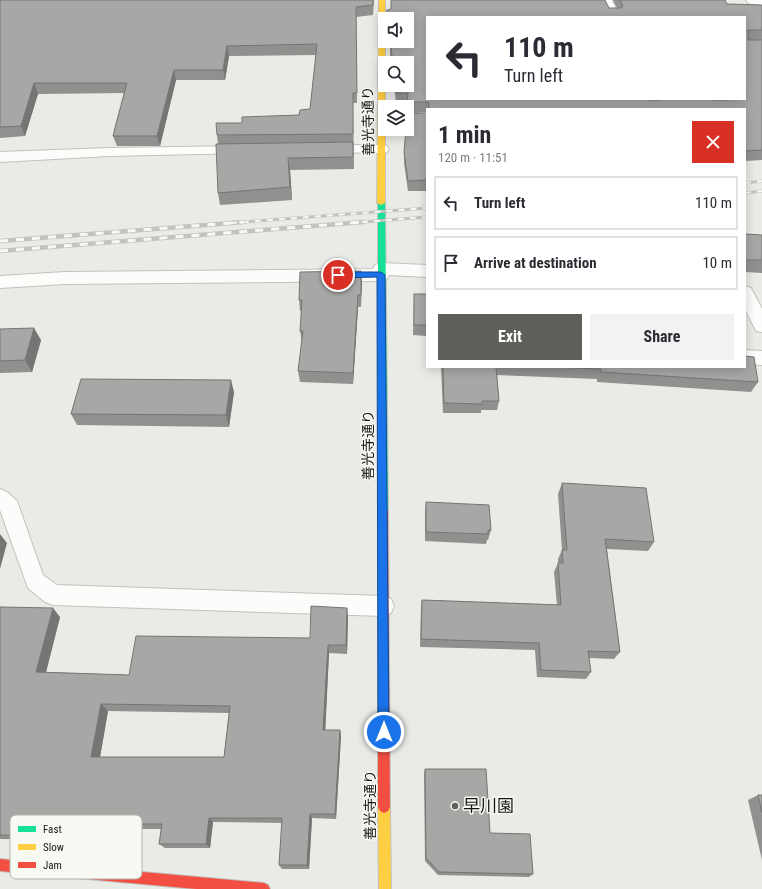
<!DOCTYPE html>
<meta charset="utf-8">
<style>
body{margin:0;font-family:"Roboto Condensed","Noto Sans JP",sans-serif;background:#f2f2f3;color:#2b2b33;height:100vh;display:flex;flex-direction:column;font-size:15px;white-space:nowrap}
*{box-sizing:border-box;margin:0}
p{font-size:13px;color:#7c7c81}
.icon{flex:none;width:22px;height:22px;fill:none;stroke:currentColor;stroke-width:2;stroke-linecap:round;stroke-linejoin:round}
.map{position:relative;flex:1;overflow:hidden}
.drawer{position:absolute;left:426px;top:108px;width:320px;height:260px;display:flex;flex-direction:column;background:#fff;border-radius:0px;box-shadow:0 2px 10px #0003}
.drawer>*{flex:none}
.banner{position:absolute;left:426px;top:16px;width:320px;height:84px;border-radius:0px;box-shadow:0 2px 10px #0003;background:#fff;color:#2b2b33;overflow:hidden}
.controls{position:absolute;left:378px;top:12px;display:grid;gap:8px}
.controls a{display:grid;place-items:center;width:36px;height:36px;border-radius:0px;background:#fff;box-shadow:0 2px 10px #0003;font-size:20px}
.pin{position:absolute;display:grid;place-items:center;width:34px;height:34px;color:#fff;margin:-17px;border:2px solid #fff;border-radius:50%;box-shadow:0 1px 4px #0007}
.me{position:absolute;width:44px;margin:-22px;rotate:0deg;stroke-linejoin:round;filter:drop-shadow(0 0 3px #0008)}
.turn{display:flex;align-items:center;gap:14px;height:84px;padding:0 12px;font-size:18px}
.turn .icon{width:52px;height:52px;stroke-width:2.5}
.turn b{display:block;font-size:28px;line-height:34px}
.round{display:grid;place-items:center;flex:none;width:42px;height:42px;border-radius:0px;background:#f2f2f3}
.head{display:flex;align-items:center;justify-content:space-between;height:68px;padding:0 12px}
h1{font-size:24px;font-weight:700;line-height:30px}
.cta{display:flex;gap:8px;margin-top:auto;padding:8px 12px}
.cta a{flex:1;height:46px;border-radius:0px;background:#5e605c;color:#fff;font-size:16px;font-weight:700;line-height:46px;text-align:center}
.cta a+a{background:#f2f2f3;color:#2b2b33}
ul{padding:0;list-style:none}
li{display:flex;align-items:center;gap:12px;height:54px;margin:0 8px 6px;padding:0 4px;border:2px solid #e1e1e2;border-radius:0px}
li div{flex:1}
li b{display:block;font-size:15px}
li em{font-style:normal}
.map>svg:first-child{display:block}
</style>
<div class="map">
<svg width="762" height="889" viewBox="0 0 762 889">
<rect width="100%" height="100%" fill="#e9ebe6"/>
<g fill="none" stroke-linecap="round" stroke-linejoin="round">
<g stroke="#c1c2be" stroke-width="2">
<g id="lane">
<polygon points="600,0 612,0 619,17 607,17"/>
<polygon points="746,0 762,0 762,8 748,3"/>
<polygon points="327,145 382,145 387,146 389,149 387,152 382,153 322,152 320,149 322,146"/>
<polygon points="242,146 247,147 249,150 247,153 109,156 0,162 0,152 109,148"/>
<polygon points="381,263 427,265 427,277 389,275 387,279 381,281 65,284 0,288 0,276 65,272 373,269 375,265"/>
<polygon points="745,286 751,288 762,309 762,332 756,331 745,309"/>
<polygon points="745,350 762,351 762,365 745,364"/>
<polygon points="0,489 7,492 17,501 43,575 57,585 383,596 391,599 394,606 391,613 383,616 53,605 45,602 28,588 0,510"/>
</g>
</g>
<g stroke="#c1c2be" stroke-width="2">
<polygon id="fast" points="378,201 384,201 385,203 388,511 386,514 383,515 380,514 378,511"/>
</g>
<g stroke="#c1c2be" stroke-width="2">
<g id="slow">
<polygon points="379,0 385,0 385,203 381,205 377,203"/>
<polygon points="384,801 388,803 390,807 391,889 379,889 378,807 380,803"/>
</g>
</g>
<g stroke="#c1c2be" stroke-width="2">
<g id="jam">
<polygon points="383,507 386,508 388,511 390,807 388,811 384,813 380,811 378,807 378,511 380,508"/>
<polygon points="0,859 264,883 268,885 270,889 196,889 0,871"/>
</g>
</g>
<polyline stroke="#d1d2d1" stroke-width="2" stroke-dasharray="3 1.5" stroke-linecap="butt" points="114,130 125,90"/>
<use href="#lane" fill="#fcfcfb" fill-rule="evenodd"/>
<use href="#fast" fill="#16e098" fill-rule="evenodd"/>
<use href="#slow" fill="#ffcf43" fill-rule="evenodd"/>
<use href="#jam" fill="#f24e42" fill-rule="evenodd"/>
<g stroke="#c2c2c1" stroke-width="3">
<g id="rail-far1">
<polyline points="745,183 762,181"/>
<polyline points="745,193 762,191"/>
<polyline points="231,223 427,208"/>
<polyline points="350,223 427,217"/>
</g>
</g>
<g stroke="#c2c2c1" stroke-width="4.5">
<g id="rail">
<polyline points="0,241 244,222"/>
<polyline points="0,251 363,222"/>
</g>
</g>
<use href="#rail-far1" stroke="#f6faf2" stroke-width="2" stroke-dasharray="6" stroke-linecap="butt"/>
<use href="#rail" stroke="#f6faf2" stroke-width="3" stroke-dasharray="8" stroke-linecap="butt"/>
</g>
<g fill="#90908e" fill-rule="evenodd">
<polygon points="0,0 374,0 373,15 356,17 357,103 353,103 354,169 290,170 292,200 220,205 218,193 218,144 217,135 242,123 299,115 310,109 316,55 229,56 225,80 176,80 160,146 117,146 113,136 125,93 38,94 25,136 0,138"/>
<path d="M613 0H725L727 4 762 5V160L745 161V109H427V112L407 113V103H396L394 85H407V63H391L390 58V9L617 8ZM427 17H745V99H722V100H713V99H656V100H648Z"/>
<polygon points="427,113 427,191 408,191 404,163 404,152"/>
<polygon points="745,234 762,235 762,273 745,272"/>
<polygon points="361,271 361,307 358,307 353,384 300,382 298,371 302,342 300,331 302,311 300,311 299,300"/>
<polygon points="414,294 427,294 427,336 413,335"/>
<polygon points="0,329 41,340 32,372 0,373"/>
<polygon points="441,367 745,367 758,382 751,392 597,382 597,379 497,375 499,401 497,410 481,410 481,413 443,413"/>
<polygon points="234,392 229,427 77,425 71,414"/>
<polygon points="562,483 654,542 648,551 607,549 620,652 614,659 589,658 591,672 586,679 537,677 535,650 420,647 421,608 422,600 557,605 554,572 558,563 558,559 562,550 558,494"/>
<polygon points="426,502 491,530 488,540 487,540 486,544 425,541 425,512"/>
<path d="M0 607 60 617 46 672 129 675 310 638 348 616 347 654 329 653 325 730H340L341 736 336 819 312 818 309 869H282L279 865 282 823 213 822 210 848H165L159 844 161 829H118L115 842 61 843 55 840 0 839ZM108 711 229 713 224 757H100Z"/>
<polygon points="425,769 490,833 533,874 529,877 438,875 425,861 424,774"/>
<polygon points="758,795 762,795 762,860 748,800"/>
</g>
<g fill="#757674">
<polygon points="227,46 229,56 225,80 223,70"/>
<polygon points="174,70 176,80 160,146 157,136"/>
<polygon points="34,83 38,94 25,136 21,126"/>
<polygon points="288,158 290,170 292,200 290,187"/>
<polygon points="361,271 362,283 361,307"/>
<polygon points="358,295 358,307 353,384 353,373"/>
<polygon points="34,328 41,340 32,372 25,360"/>
<polygon points="231,380 234,392 229,427 226,415"/>
<polygon points="0,534 7,543 0,569"/>
<polygon points="53,608 60,617 44,680 36,672"/>
<polygon points="347,608 348,616 347,654 346,645"/>
<polygon points="328,645 329,653 325,736 323,730"/>
<polygon points="101,704 108,711 99,763 91,757"/>
<polygon points="340,730 341,736 336,819 335,814"/>
<polygon points="310,814 312,818 309,869 307,865"/>
<polygon points="209,818 213,822 210,848 206,844"/>
<polygon points="110,824 118,829 115,842 108,838"/>
</g>
<g fill="#a7a8a5" stroke="#757674" fill-rule="evenodd">
<polygon points="0,0 373,0 373,5 356,7 357,93 353,93 353,134 217,135 216,123 242,123 242,117 299,115 300,110 310,109 317,44 227,46 223,70 174,70 157,136 113,136 127,83 34,83 21,126 0,127"/>
<path d="M391 0H605L609 8H621L623 6 620 0H725L727 4 762 5V30H748V40H762V150L745 151V109H429V104L428 102H407L408 93H396L395 85H407V63H393L391 48V41H407V19H387V10L391 9ZM427 17H745V99H729V100H713V99H663L662 100H648L647 99H427Z"/>
<polygon points="407,113 427,113 427,180 408,181 404,152 406,129 407,129"/>
<polygon points="353,142 353,157 288,158 290,187 218,193 216,144"/>
<polygon points="745,234 762,235 762,260 745,260"/>
<polygon points="361,271 361,295 358,295 353,373 298,371 303,331 300,331 302,300 299,300 300,272"/>
<rect x="414" y="294" width="13" height="31"/>
<polygon points="34,328 25,360 0,361 0,329"/>
<polygon points="745,356 754,357 758,382 601,372 601,369 550,367 745,367"/>
<polygon points="443,367 496,367 499,401 482,401 482,404 444,403"/>
<polygon points="81,379 231,380 226,415 71,414"/>
<polygon points="562,483 646,488 654,542 605,539 620,652 588,651 591,672 541,670 539,643 421,639 422,600 561,605 558,563 563,563 562,550 567,550"/>
<polygon points="426,502 489,505 491,530 488,530 488,534 426,532"/>
<path d="M311 606 347 608 346 645H328L323 730H340L335 814H310L307 865H279L282 818H209L206 844H159L162 824H110L108 838 52 839 53 836 0 835V607L53 608 36 672 129 675 136 636 310 638ZM101 704 230 706 224 757H91Z"/>
<polygon points="425,769 486,769 490,833 530,834 533,874 439,872 426,858"/>
<polygon points="758,795 762,795 762,813"/>
</g>
<polygon fill="#1a73e8" stroke="#114b97" points="338,272 381,272 385,275 389,732 388,736 384,737 380,736 378,732 377,277 338,278 334,275"/>
<circle fill="#5e605c" stroke="#f6faf2" stroke-width="1.5" cx="455" cy="806" r="4"/>
<g text-anchor="middle" dominant-baseline="central" stroke-width="3" stroke-linejoin="round" paint-order="stroke">
<g font-size="14" fill="#131512" stroke="#f6faf2">
<text transform="translate(368 121) rotate(-91)">善光寺通り</text>
<text transform="translate(368 445) rotate(-90)">善光寺通り</text>
<text transform="translate(370 805) rotate(-90)">善光寺通り</text>
</g>
<g font-size="17" fill="#131512" stroke="#f6faf2" text-anchor="start">
<text x="463" y="806">早川園</text>
</g>
</g>
<rect x="10" y="815" width="132" height="64" rx="6" fill="#f6faf2" stroke="#b2b5af" stroke-width="1"/>
<rect x="18" y="826" width="18" height="6" fill="#16e098"/>
<rect x="18" y="844" width="18" height="6" fill="#ffcf43"/>
<rect x="18" y="862" width="18" height="6" fill="#f24e42"/>
<g font-size="11" fill="#131512">
<text x="43" y="833">Fast</text>
<text x="43" y="851">Slow</text>
<text x="43" y="869">Jam</text>
</g>
</svg>
<div class="controls">
<a><svg class="icon" aria-label="sound" viewBox="0 0 24 24"><path d="M4 9h4l5-4v14l-5-4H4zM17 9q2 3 0 6"/></svg></a>
<a><svg class="icon" aria-label="search" viewBox="0 0 24 24"><circle cx="10" cy="10" r="6"/><path d="M15 15l6 6"/></svg></a>
<a><svg class="icon" aria-label="layers" viewBox="0 0 24 24"><path d="M12 4l9 5-9 5-9-5zM3 14l9 5 9-5"/></svg></a>
</div>
<div class="pin" style="left:338px;top:275px;background:#d93025"><svg class="icon" aria-label="arrive" viewBox="0 0 24 24"><path d="M6 21V4h12l-3 4 3 4H6"/></svg></div>
<svg class="me" style="left:384px;top:732px" viewBox="-20 -20 40 40"><circle r="17" fill="#1a73e8" stroke="#fff" stroke-width="3"/><path d="M0-11L8 9 0 5-8 9z" fill="#fff"/></svg>
<div class="banner">
<div class="turn"><svg class="icon" aria-label="left" viewBox="0 0 24 24"><path d="M17 20v-9H6M10 6l-5 5 5 5"/></svg><div><b>110 m</b>Turn left</div></div>
</div>
<section class="drawer">
<div class="head"><div><h1>1 min</h1><p>120 m · 11:51</p></div><a class="round" style="background:#d93025;color:#fff"><svg class="icon" aria-label="close" viewBox="0 0 24 24"><path d="M6 6l12 12M18 6L6 18"/></svg></a></div>
<ul>
<li><svg class="icon" aria-label="left" viewBox="0 0 24 24"><path d="M17 20v-9H6M10 6l-5 5 5 5"/></svg><div><b>Turn left</b></div><em>110 m</em></li>
<li><svg class="icon" aria-label="arrive" viewBox="0 0 24 24"><path d="M6 21V4h12l-3 4 3 4H6"/></svg><div><b>Arrive at destination</b></div><em>10 m</em></li>
</ul>
<div class="cta"><a>Exit</a><a>Share</a></div>
</section>
</div>
